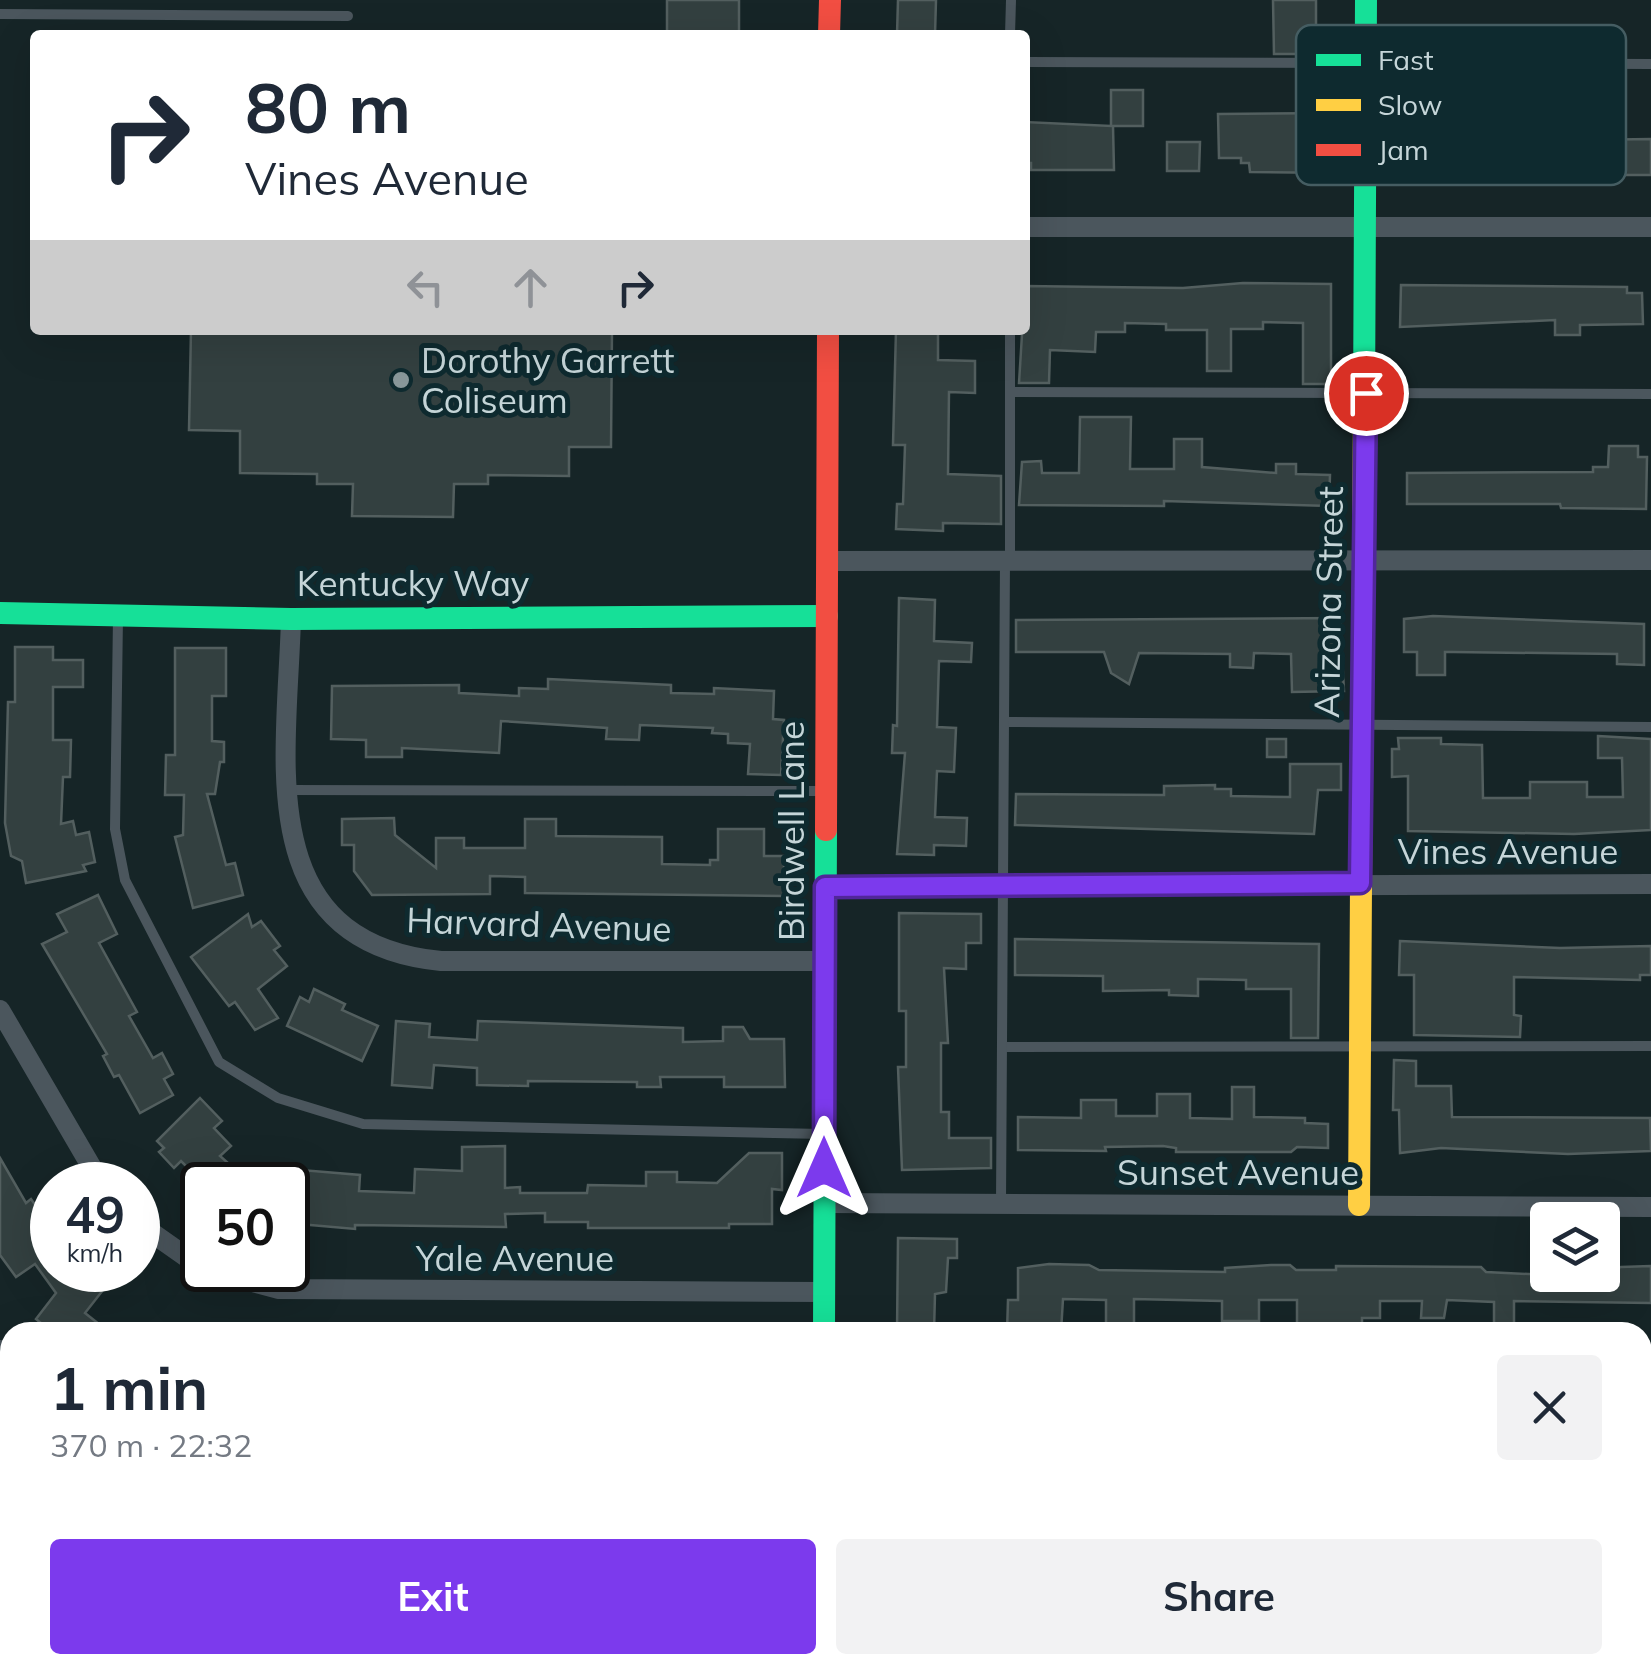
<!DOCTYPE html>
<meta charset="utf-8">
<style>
body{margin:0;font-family:Mulish,sans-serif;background:#f2f2f3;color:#1f2937;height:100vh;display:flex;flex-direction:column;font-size:38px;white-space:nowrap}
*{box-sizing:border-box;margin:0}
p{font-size:32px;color:#747a83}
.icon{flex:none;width:55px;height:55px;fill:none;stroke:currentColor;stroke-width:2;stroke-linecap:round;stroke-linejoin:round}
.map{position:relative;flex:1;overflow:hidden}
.details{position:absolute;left:0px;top:1322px;width:1652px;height:352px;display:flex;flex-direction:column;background:#fff;border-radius:30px 30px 0 0;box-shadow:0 10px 40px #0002}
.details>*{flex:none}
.hud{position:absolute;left:30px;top:30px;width:1000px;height:305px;border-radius:10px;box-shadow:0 10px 40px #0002;background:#fff;color:#1f2937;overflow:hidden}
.fabs{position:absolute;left:1530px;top:1202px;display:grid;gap:20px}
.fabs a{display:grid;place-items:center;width:90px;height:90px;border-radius:10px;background:#fff;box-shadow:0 10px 40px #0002;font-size:50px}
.speed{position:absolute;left:30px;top:1162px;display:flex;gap:20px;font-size:50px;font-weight:700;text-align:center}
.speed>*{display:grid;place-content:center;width:130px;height:130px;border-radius:50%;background:#fff;box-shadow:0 10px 40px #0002;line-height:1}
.speed small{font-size:25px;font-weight:400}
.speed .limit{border:5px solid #111;border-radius:15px;background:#fff;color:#111}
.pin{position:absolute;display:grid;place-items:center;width:85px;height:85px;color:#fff;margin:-42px;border:5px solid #fff;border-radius:50%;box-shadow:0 2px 10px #0007}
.me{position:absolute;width:110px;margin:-55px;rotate:0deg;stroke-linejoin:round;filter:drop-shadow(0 0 8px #0008)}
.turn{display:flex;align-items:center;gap:35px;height:210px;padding:0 50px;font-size:45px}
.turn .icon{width:130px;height:130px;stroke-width:2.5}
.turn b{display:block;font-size:70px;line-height:85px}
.lanes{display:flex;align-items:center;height:95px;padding:0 50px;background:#0003;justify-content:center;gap:50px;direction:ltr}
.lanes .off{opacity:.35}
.round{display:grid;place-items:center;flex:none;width:105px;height:105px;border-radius:10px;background:#f2f2f3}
.head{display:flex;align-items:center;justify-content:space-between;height:170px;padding:0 50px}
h1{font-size:60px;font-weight:700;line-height:75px}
.button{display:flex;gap:20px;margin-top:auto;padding:20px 50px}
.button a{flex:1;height:115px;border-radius:10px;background:#7c3aed;color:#fff;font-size:40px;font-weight:700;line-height:115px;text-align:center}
.button a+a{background:#f2f2f3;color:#1f2937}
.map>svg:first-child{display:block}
</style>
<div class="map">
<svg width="1651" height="1673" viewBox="0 0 1651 1673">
<rect width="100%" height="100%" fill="#162527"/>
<rect fill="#2a4235" x="857" y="1665" width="575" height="8"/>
<g fill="#334040" stroke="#535f5f" stroke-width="2.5">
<rect x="667" y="0" width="72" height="35"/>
<polygon points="898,0 936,0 935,35 897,35"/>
<polygon points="1273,0 1316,0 1316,30 1333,30 1333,54 1274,54"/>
<polygon points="1111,90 1143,90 1143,126 1113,126 1114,170 1031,170 1031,163 1025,163 1025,122 1111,126"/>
<polygon points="1536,110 1584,110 1584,140 1651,139 1651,175 1567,175 1567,164 1520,165 1520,174 1401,173 1401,142 1421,142 1421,116 1456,116 1456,123 1536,125"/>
<polygon points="1335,113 1336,173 1250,172 1249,163 1241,163 1241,158 1219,158 1218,114"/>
<polygon points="1167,142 1200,142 1199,171 1167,171"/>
<polygon points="1243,283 1331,284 1331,384 1303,384 1303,323 1263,322 1263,329 1231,329 1231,371 1207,371 1207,330 1166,330 1166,324 1125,323 1125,332 1096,332 1095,352 1050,350 1049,383 1019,383 1025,286 1183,288"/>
<polygon points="1401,285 1627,287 1627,293 1642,293 1643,324 1580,325 1580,335 1555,335 1555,320 1400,327"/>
<polygon points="191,330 612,330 611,447 569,447 569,476 488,475 488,484 454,484 453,517 352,516 353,484 317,484 317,474 240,473 240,431 189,430"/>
<polygon points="896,330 938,330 938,360 975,361 975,393 949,392 948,474 1001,476 1001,524 943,523 943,531 896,529 897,504 903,504 905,445 893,445"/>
<polygon points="1080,417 1131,417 1130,469 1174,469 1174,439 1202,439 1202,467 1276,473 1276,464 1296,464 1296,474 1330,475 1329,506 1164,501 1164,506 1019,505 1022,462 1041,461 1042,473 1079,473"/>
<polygon points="1609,446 1638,446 1638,457 1647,457 1646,509 1561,508 1560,504 1407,504 1407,473 1593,472 1593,467 1608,467"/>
<polygon points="899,598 935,600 934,641 972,643 971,662 939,661 937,727 956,728 954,772 937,771 935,817 967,818 966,846 934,845 934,855 897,854 905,753 892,753 893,725 897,726"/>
<polygon points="1433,616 1644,624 1644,665 1617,664 1617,654 1453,652 1445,652 1445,675 1417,675 1417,652 1404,652 1404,619"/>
<polygon points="1340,618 1344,691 1292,692 1291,654 1254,653 1253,668 1230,667 1230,654 1139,653 1129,684 1111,673 1104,652 1016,652 1016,620"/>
<polygon points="15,647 53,647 53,660 83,660 83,687 53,687 53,740 71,740 70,777 63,777 61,824 73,821 76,835 89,832 95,862 83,865 86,871 26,883 22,861 11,856 5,823 8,702 15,702"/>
<polygon points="175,648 226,648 226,696 212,696 212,741 224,742 224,762 220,762 215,794 207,794 226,865 235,863 243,895 193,908 175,837 183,835 184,795 165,795 166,755 175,755"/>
<polygon points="548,679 671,685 671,693 714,694 714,688 774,691 773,719 784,720 781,775 748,774 750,744 728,743 728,734 712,733 713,728 640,725 639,740 606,739 607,728 501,721 499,753 402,748 402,757 366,757 366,740 331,739 332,686 459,685 459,693 519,696 519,688 548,689"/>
<polygon points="1598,736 1651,739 1651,830 1574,834 1408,831 1408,776 1392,777 1392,749 1399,749 1398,738 1441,738 1441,744 1482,745 1483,798 1530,798 1530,782 1587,782 1587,797 1623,797 1622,758 1598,758"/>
<rect x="1267" y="739" width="19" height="18"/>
<polygon points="1290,764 1341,764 1341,790 1318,790 1314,834 1015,825 1016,794 1164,795 1164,786 1215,785 1215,789 1231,789 1231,796 1290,797"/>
<polygon points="394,818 395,835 436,868 436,838 464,838 464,848 525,848 525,819 556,819 556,836 662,837 662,864 710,865 710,860 718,860 718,829 764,829 764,856 784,856 784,896 525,893 525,877 490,876 490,894 372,895 354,871 354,845 342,845 342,819"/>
<polygon points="98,895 117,934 99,943 137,1012 129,1016 153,1058 162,1053 173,1074 164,1079 173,1095 140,1113 119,1075 114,1077 103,1056 107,1054 42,944 67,932 57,914"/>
<polygon points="899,913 981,914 981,943 966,943 966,969 944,968 948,1043 941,1043 941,1112 949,1112 949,1138 991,1138 991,1168 902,1170 898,1067 906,1067 906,1011 899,1011"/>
<polygon points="248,914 252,927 261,921 280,946 274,950 287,966 258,989 278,1018 255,1030 235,1002 229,1006 191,957"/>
<polygon points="1015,939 1319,944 1318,1038 1291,1038 1291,989 1246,989 1246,980 1198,979 1198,996 1169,995 1169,990 1103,991 1103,976 1015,975"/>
<polygon points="1400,941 1560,948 1651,946 1651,975 1640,975 1640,980 1514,977 1514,1015 1521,1016 1520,1037 1414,1035 1414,975 1399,975"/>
<polygon points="314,989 345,1004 342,1010 378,1026 362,1061 287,1026 300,997 309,1002"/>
<polygon points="396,1021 430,1024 429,1037 477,1040 478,1021 683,1028 683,1042 723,1041 723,1027 743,1027 750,1039 784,1039 785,1087 724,1087 724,1077 660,1077 661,1087 637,1087 637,1082 528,1081 528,1086 477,1085 477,1068 434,1065 432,1088 392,1085"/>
<polygon points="1394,1060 1416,1061 1416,1086 1451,1086 1452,1117 1650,1118 1651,1151 1568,1154 1441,1148 1400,1153 1399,1110 1393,1110"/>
<polygon points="1232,1087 1254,1087 1254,1117 1305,1118 1305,1123 1328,1124 1328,1148 1297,1147 1291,1152 1176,1152 1176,1148 1163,1146 1105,1147 1106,1151 1018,1150 1018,1117 1081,1118 1081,1100 1116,1100 1116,1116 1157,1116 1157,1094 1190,1094 1190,1118 1232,1119"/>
<polygon points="200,1098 222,1121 214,1128 231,1146 220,1156 228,1163 205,1185 181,1161 174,1168 159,1152 164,1148 157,1141"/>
<polygon points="505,1146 505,1188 520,1187 520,1193 587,1193 588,1185 646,1186 646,1172 677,1172 677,1182 717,1183 749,1153 782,1153 782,1190 772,1189 772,1224 729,1224 729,1228 588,1228 588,1222 545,1222 545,1213 505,1214 506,1227 355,1225 355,1229 288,1223 290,1169 360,1175 359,1191 414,1193 415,1169 462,1171 462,1147"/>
<polygon points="0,1158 26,1203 31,1199 45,1219 40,1223 52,1240 52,1270 88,1270 107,1285 85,1313 109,1332 52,1332 36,1319 56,1293 35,1264 16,1277 0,1255"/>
<polygon points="898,1238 957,1239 957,1258 948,1258 946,1292 935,1294 934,1332 897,1332"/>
<polygon points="1049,1264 1089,1265 1099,1270 1225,1272 1225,1268 1271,1265 1290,1265 1296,1270 1336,1270 1336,1266 1481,1267 1486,1272 1548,1275 1602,1275 1602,1271 1621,1267 1651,1266 1651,1303 1514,1301 1514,1329 1494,1328 1494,1302 1447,1300 1444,1318 1421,1318 1422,1301 1380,1301 1380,1318 1362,1318 1362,1332 1297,1328 1297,1300 1259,1300 1259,1321 1222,1321 1222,1301 1134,1299 1134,1332 1106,1331 1106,1300 1063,1299 1061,1332 1007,1332 1008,1300 1018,1300 1018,1268"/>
</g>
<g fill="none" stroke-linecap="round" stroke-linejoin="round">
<g stroke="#4b565d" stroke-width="10">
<polyline points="0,14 348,16"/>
<polyline points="1010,35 1011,0"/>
<polyline points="1025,62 1651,64"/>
<polyline points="1010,392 1651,394"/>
<polyline points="1010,560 1010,330"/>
<polyline points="118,617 115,829 125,880 219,1062 278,1098 363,1124 823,1134"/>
<polyline points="1004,722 1651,727"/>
<polyline points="287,790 825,791"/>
<polyline points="1003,1047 1651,1046"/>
<polyline points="1001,1203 1005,560"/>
<polyline points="0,1345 10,1359"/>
<polyline points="1642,1378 1651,1378"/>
<polyline points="1441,1673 1441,1665"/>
</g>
<g stroke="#4b565d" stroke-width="20">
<polyline points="1025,227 1651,227"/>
<polyline points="827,561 1651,560"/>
<path d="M291 619C287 759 250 942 441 961H825"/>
<polyline points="825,887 1651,884"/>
<polyline points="0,1010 102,1185"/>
<polyline points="824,1203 1651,1207"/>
<polyline points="138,1223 202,1268"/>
<polyline points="208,1270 279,1289 824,1292"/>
<polyline points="1642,1446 1651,1423"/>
<polyline points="0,1581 10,1586"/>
<polyline points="1641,1665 1641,1673"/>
</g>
<g stroke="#16e098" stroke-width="22">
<polyline points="1364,407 1366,0"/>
<polyline points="0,613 291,619 827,616"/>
<polyline points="824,1332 826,830"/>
</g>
<g stroke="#ffcf43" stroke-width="22">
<polyline points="1359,1205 1364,407"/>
<polyline points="822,1665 822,1673"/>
</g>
<g stroke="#f24e42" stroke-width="22">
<polyline points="829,35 830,0"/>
<polyline points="826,830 828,330"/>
</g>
</g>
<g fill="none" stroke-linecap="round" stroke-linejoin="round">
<g stroke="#51269a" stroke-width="25">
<polyline id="route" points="824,1168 825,887 1360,883 1366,393"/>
</g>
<use href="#route" stroke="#7c3aed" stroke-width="18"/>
</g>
<circle fill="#88979a" stroke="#0e2a2f" stroke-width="4" cx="401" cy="380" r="10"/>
<g text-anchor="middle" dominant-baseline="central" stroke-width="10" stroke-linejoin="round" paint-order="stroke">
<g font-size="35" fill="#c5d5d8" stroke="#0e2a2f" text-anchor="start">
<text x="421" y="360">Dorothy Garrett<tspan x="421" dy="40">Coliseum</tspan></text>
</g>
<g font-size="35" fill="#c5d5d8" stroke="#0e2a2f">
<text x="413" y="583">Kentucky Way</text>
<text transform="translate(1328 602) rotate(-89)">Arizona Street</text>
<text transform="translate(791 831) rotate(-90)">Birdwell Lane</text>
<text x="1508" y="851">Vines Avenue</text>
<text transform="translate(539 924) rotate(2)">Harvard Avenue</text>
<text x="1238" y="1172">Sunset Avenue</text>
<text x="515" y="1258">Yale Avenue</text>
</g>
</g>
<rect x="1296" y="25" width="330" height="160" rx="15" fill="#0e2a2f" stroke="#455d62" stroke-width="2.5"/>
<rect x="1316" y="54" width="45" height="12" fill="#16e098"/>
<rect x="1316" y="99" width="45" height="12" fill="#ffcf43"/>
<rect x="1316" y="144" width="45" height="12" fill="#f24e42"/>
<g font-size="28" fill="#c5d5d8">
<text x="1378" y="70">Fast</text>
<text x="1378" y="115">Slow</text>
<text x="1378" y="160">Jam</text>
</g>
</svg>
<div class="fabs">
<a><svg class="icon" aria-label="layers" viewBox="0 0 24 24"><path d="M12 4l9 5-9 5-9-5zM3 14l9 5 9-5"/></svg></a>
</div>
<div class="speed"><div>49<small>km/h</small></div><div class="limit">50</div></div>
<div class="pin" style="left:1366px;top:393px;background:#d93025"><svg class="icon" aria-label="arrive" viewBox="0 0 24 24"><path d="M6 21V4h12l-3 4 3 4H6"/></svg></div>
<svg class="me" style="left:824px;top:1168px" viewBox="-20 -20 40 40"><path d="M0-17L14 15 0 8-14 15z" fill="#7c3aed" stroke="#fff" stroke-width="4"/></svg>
<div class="hud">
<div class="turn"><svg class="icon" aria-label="right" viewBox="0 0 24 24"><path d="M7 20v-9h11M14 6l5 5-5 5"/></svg><div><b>80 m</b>Vines Avenue</div></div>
<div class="lanes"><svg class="icon off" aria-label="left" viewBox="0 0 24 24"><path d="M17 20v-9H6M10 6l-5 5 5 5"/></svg><svg class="icon off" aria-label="ahead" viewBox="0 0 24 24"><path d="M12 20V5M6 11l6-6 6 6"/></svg><svg class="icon" aria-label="right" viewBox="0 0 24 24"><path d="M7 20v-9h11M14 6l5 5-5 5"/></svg></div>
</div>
<section class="details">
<div class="head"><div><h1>1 min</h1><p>370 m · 22:32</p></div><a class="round"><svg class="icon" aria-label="close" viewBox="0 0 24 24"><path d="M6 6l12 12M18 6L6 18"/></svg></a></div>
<div class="button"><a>Exit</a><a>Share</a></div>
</section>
</div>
